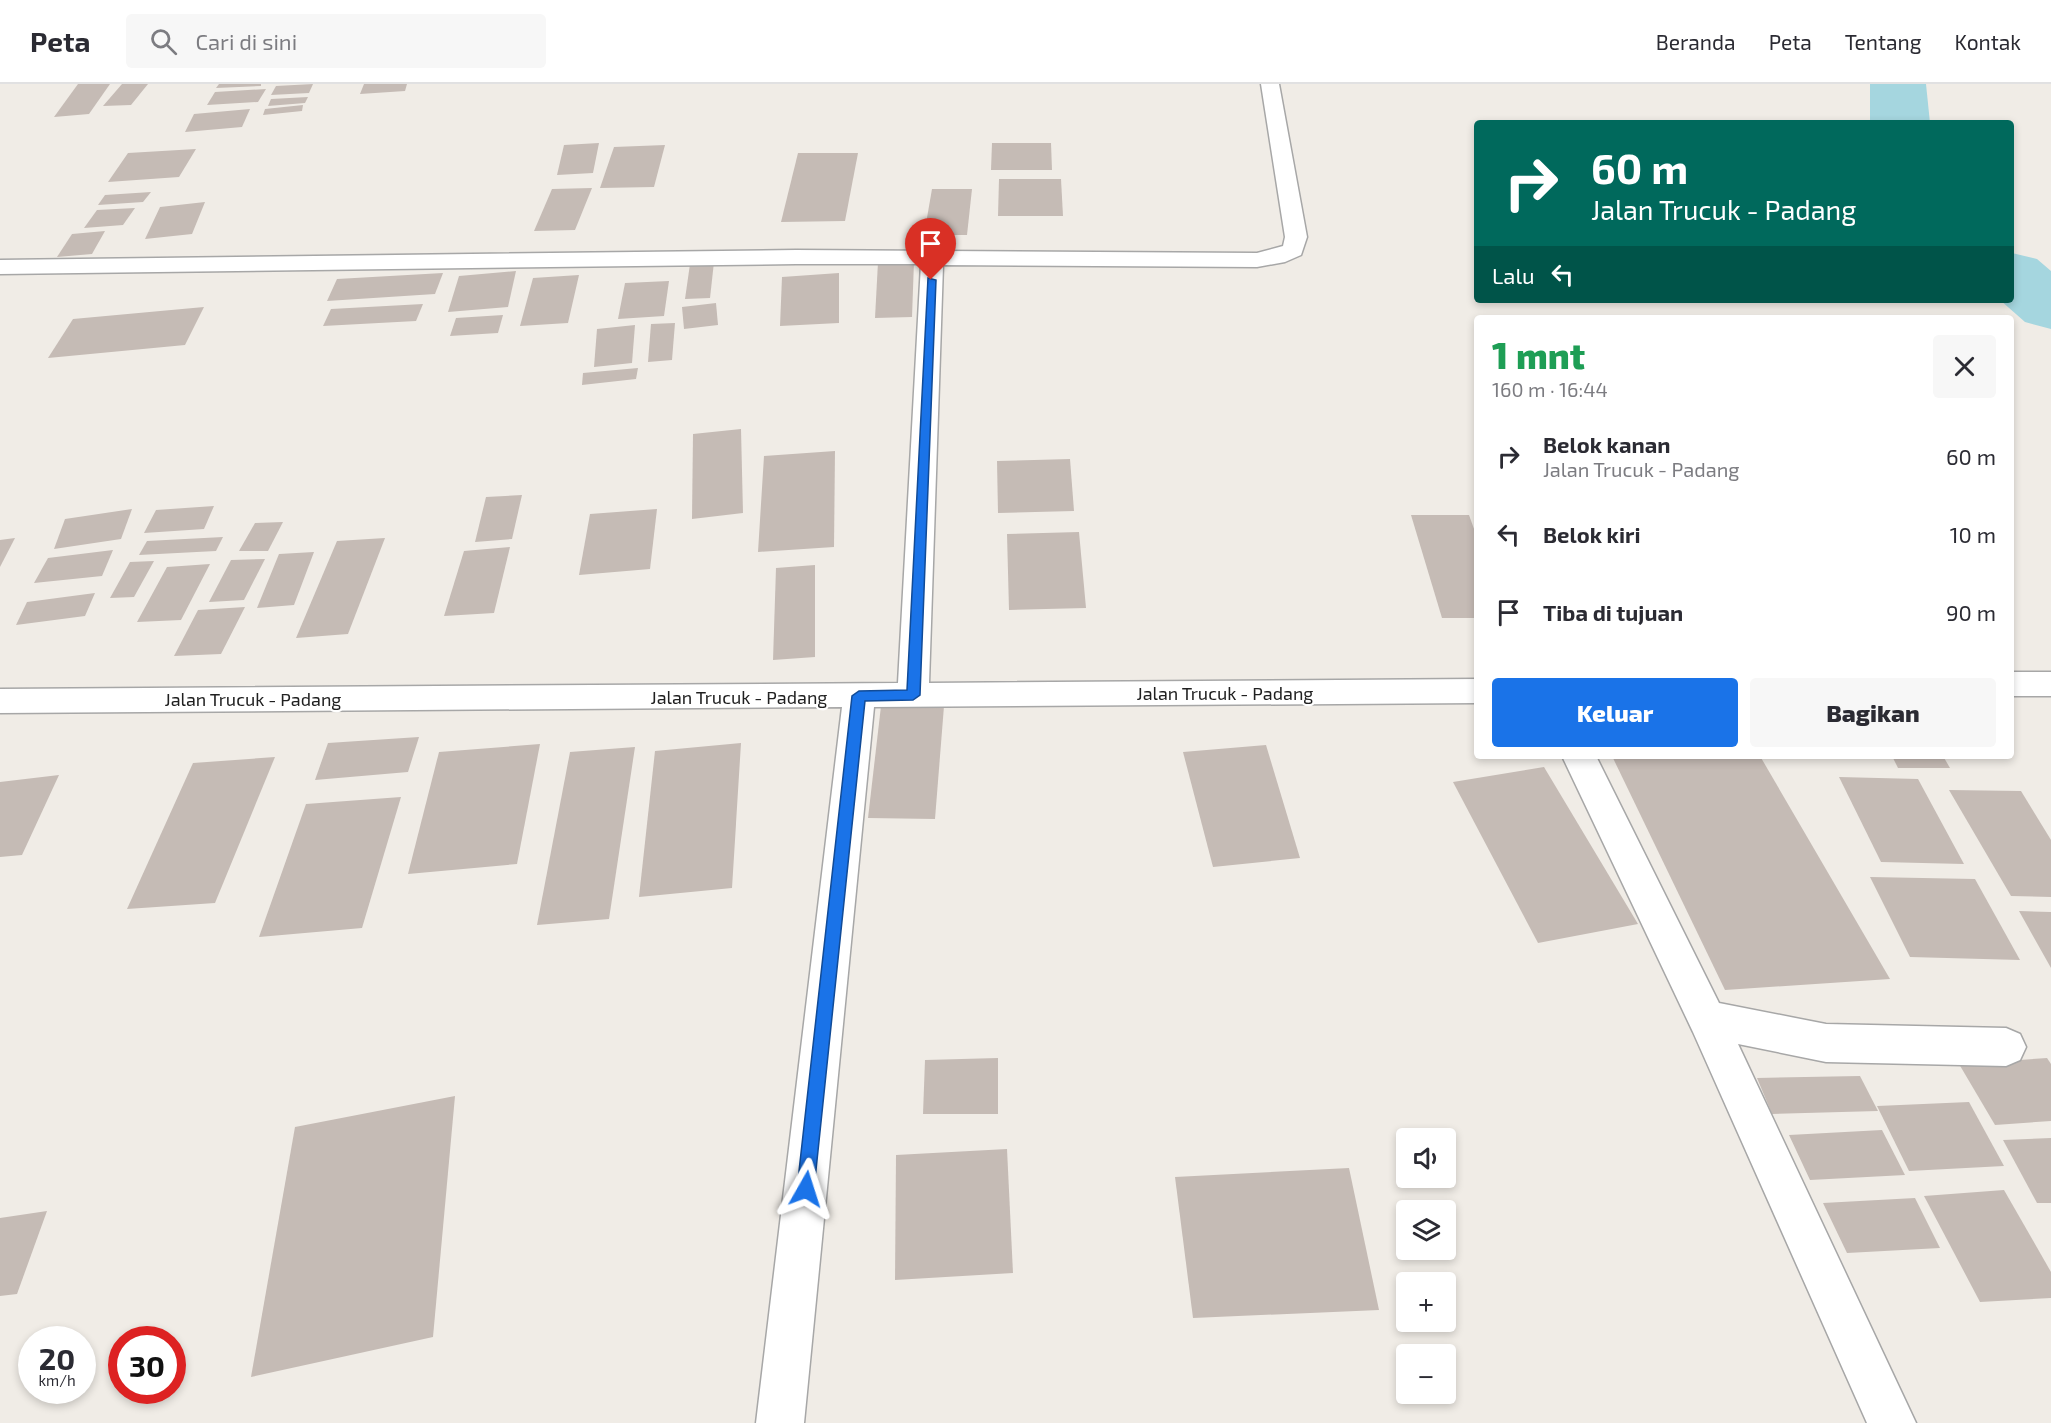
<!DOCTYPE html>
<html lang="id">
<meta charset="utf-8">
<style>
body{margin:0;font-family:"Exo 2",sans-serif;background:#f7f7f7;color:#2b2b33;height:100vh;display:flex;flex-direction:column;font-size:22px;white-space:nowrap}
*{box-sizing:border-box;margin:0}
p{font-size:20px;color:#7c7c81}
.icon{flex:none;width:33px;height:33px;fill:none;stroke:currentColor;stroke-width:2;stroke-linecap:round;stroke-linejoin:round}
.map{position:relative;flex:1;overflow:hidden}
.details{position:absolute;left:1474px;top:231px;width:540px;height:444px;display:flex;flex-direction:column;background:#fff;border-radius:6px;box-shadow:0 3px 9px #0003}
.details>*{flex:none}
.hud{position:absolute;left:1474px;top:36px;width:540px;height:183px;border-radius:6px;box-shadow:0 3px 9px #0003;background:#00695c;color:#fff;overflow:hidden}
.tools{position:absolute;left:1396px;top:1044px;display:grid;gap:12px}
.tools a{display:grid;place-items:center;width:60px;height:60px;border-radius:6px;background:#fff;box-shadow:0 3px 9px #0003;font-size:30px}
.speed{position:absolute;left:18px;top:1242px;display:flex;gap:12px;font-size:30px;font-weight:700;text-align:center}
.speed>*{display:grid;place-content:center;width:78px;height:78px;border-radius:50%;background:#fff;box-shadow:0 3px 9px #0003;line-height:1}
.speed small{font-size:15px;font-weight:400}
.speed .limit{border:9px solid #d22;background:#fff;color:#111}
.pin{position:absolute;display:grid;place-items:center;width:51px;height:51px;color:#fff;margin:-62px -26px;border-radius:50% 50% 50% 0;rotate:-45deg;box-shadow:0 0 6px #0007}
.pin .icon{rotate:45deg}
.me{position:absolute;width:66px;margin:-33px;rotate:6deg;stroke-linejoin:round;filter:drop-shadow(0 0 4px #0008)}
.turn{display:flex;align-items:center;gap:21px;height:126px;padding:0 18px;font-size:27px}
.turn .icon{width:78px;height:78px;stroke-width:2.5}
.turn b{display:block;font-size:42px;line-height:51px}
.then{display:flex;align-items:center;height:57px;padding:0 18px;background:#0003;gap:12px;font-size:22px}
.round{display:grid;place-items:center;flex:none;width:63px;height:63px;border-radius:6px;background:#f7f7f7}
.headline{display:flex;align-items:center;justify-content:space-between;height:102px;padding:0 18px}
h1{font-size:36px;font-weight:800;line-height:45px;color:#1e9e55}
.action{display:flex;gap:12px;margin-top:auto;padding:12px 18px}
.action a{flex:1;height:69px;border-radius:6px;background:#1a73e8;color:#fff;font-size:24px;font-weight:800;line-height:69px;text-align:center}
.action a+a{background:#f7f7f7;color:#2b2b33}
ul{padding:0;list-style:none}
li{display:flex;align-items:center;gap:18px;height:78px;padding:0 18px}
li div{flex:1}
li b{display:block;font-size:22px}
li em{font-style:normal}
header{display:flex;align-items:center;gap:36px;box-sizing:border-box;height:84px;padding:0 30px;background:#fff;border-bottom:2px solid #e1e1e2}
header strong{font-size:28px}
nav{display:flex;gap:33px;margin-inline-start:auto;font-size:21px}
.search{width:420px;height:54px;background:#f7f7f7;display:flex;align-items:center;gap:15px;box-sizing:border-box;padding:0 21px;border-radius:6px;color:#7c7c81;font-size:22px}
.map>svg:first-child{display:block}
</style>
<header>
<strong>Peta</strong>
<div class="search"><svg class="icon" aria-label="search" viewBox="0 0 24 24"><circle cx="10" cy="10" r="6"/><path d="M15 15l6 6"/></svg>Cari di sini</div>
<nav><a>Beranda</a><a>Peta</a><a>Tentang</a><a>Kontak</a></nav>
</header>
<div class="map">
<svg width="2051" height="1339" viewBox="0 0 2051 1339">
<rect width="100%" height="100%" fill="#f0ece6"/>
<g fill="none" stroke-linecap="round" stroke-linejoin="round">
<g fill="#a5d6df" fill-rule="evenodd">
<polygon points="1870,0 1926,0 1930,39 1870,39"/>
<polygon points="2012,169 2037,175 2051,187 2051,245 2025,238 2000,216 2012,216"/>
</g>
</g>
<g fill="#c5bbb5">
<polygon points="78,0 110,0 89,30 54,33"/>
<polygon points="122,0 148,0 131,21 103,22"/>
<polygon points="219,0 261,0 261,2 216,4"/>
<polygon points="313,0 309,9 271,11 276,2"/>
<polygon points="364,0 407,0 405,7 360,10"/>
<polygon points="266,5 258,18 207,21 215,8"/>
<polygon points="308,13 305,19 268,22 271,15"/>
<polygon points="303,21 302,27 263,31 265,25"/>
<polygon points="250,25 242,43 185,48 194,30"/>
<polygon points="599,59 593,89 557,91 564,61"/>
<polygon points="992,59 1051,59 1052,86 991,86"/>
<polygon points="665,61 654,103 600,104 614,63"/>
<polygon points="196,65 179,93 108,98 128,69"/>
<polygon points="798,69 858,69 845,137 781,138"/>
<polygon points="999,95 1061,95 1063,132 998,132"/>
<polygon points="592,104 575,146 534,147 552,105"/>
<polygon points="932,105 972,105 967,151 924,151"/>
<polygon points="151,108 143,118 98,121 105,111"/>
<polygon points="205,118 192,150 145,155 160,123"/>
<polygon points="135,124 123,141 84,144 97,126"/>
<polygon points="105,147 92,170 57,173 72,150"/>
<polygon points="914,177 912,233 875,234 878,178"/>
<polygon points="714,178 710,214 685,215 690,180"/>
<polygon points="516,187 508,223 448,228 459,192"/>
<polygon points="443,189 435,210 327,217 337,195"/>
<polygon points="839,189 839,239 780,242 782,193"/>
<polygon points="579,191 568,239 520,242 533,194"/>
<polygon points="669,197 664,232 618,235 625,199"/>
<polygon points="716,219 718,241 684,245 682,223"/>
<polygon points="423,220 416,237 323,242 331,225"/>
<polygon points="204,223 185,261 48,274 73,235"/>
<polygon points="503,231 498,249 450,252 456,234"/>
<polygon points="675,239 672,276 648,278 651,240"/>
<polygon points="635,241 632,279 594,283 597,245"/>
<polygon points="638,284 636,295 582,301 583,289"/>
<polygon points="741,345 743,429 692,435 693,350"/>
<polygon points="835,367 834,463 758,468 764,372"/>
<polygon points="1070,375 1074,427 998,429 997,377"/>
<polygon points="522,411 512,455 475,458 486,413"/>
<polygon points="214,422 204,445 144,449 156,426"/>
<polygon points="132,425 121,455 54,465 65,435"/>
<polygon points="657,425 650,485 579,491 590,430"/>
<polygon points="1411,431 1469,431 1478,456 1478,534 1442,534"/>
<polygon points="283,438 268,467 239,467 255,439"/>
<polygon points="1079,448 1086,524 1009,526 1007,450"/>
<polygon points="223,453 216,467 139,471 147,457"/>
<polygon points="15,454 0,483 0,456"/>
<polygon points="385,454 348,550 296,554 337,457"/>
<polygon points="510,463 494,529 444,532 464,467"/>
<polygon points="113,466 102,492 34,499 48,474"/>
<polygon points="314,468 294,521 257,524 279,470"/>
<polygon points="265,475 244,516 209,518 231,476"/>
<polygon points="154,477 134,513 110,514 130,478"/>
<polygon points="210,480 181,536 137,538 167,483"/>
<polygon points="815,481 815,573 773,576 776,484"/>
<polygon points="95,509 85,532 16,541 27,518"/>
<polygon points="245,523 221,570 174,572 198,526"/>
<polygon points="881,622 944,622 935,735 868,734"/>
<polygon points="419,653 408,688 315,696 328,659"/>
<polygon points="741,659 732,804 639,813 655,667"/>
<polygon points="540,660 517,780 408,790 439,668"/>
<polygon points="1266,661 1300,774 1213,783 1183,668"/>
<polygon points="635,663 609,835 537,841 570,668"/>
<polygon points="1612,672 1760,672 1890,895 1725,906"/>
<polygon points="1892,672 1943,672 1950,684 1898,684"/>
<polygon points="275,673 215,819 127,825 193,679"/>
<polygon points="1544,683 1638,840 1538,859 1453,698"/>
<polygon points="59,691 22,771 0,773 0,698"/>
<polygon points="1839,693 1918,695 1964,780 1881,778"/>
<polygon points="1949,706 2021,707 2051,756 2051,813 2011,812"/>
<polygon points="401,713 362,844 259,853 306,720"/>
<polygon points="1870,793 1975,795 2020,876 1910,873"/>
<polygon points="2019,827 2051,828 2051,884"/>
<polygon points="998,974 998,1030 923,1030 925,976"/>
<polygon points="2047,974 2051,980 2051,1037 1995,1041 1959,980"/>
<polygon points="1860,992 1878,1027 1772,1030 1757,994"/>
<polygon points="455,1012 433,1253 251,1293 295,1043"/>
<polygon points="1969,1018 2004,1082 1909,1087 1877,1022"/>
<polygon points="1882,1046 1905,1091 1810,1096 1789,1051"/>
<polygon points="2051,1054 2051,1119 2037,1119 2003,1056"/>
<polygon points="1007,1065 1013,1189 895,1196 896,1071"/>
<polygon points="1349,1084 1379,1226 1193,1234 1175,1093"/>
<polygon points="2004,1106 2051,1188 2051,1214 1980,1218 1924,1112"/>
<polygon points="1915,1114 1940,1164 1847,1169 1823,1119"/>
<polygon points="47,1127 17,1210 0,1212 0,1134"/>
</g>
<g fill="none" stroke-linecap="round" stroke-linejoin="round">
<g stroke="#a7a7a7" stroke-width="3">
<g id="minor">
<polygon points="1261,0 1279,0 1307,153 1301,171 1285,178 1257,183 943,181 929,599 1478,595 1478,619 874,623 804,1339 756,1339 842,623 0,629 0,605 898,599 921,180 796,180 0,190 0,176 796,166 1257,169 1283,162 1285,153"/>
<rect x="2012" y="588" width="39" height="24"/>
<polygon points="1562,672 1596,672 1719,919 1826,940 2006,944 2020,950 2026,963 2020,976 2006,982 1826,978 1738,960 1916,1339 1867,1339 1693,948"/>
</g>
</g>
<use href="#minor" fill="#fff" fill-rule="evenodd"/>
</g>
<polygon fill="#1a73e8" stroke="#114b97" stroke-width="1.5" points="928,194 936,196 920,611 913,616 865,617 814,1105 812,1111 806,1113 799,1111 797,1105 852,612 859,607 907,606"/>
<g text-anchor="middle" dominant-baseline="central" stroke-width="4.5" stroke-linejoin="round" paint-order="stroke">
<g font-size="18" fill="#202020" stroke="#fff">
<text x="1225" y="609">Jalan Trucuk - Padang</text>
<text x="739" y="613">Jalan Trucuk - Padang</text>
<text x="253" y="615">Jalan Trucuk - Padang</text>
</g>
</g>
</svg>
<div class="tools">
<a><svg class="icon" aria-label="sound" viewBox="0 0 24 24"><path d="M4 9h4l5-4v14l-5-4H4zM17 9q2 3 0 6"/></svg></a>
<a><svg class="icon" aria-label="layers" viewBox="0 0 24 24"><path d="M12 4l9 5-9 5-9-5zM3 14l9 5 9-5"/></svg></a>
<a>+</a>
<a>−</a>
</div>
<div class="speed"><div>20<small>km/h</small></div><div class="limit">30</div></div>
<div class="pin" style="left:931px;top:196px;background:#d93025"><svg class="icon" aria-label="arrive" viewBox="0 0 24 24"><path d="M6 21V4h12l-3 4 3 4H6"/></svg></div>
<svg class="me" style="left:806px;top:1105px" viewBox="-20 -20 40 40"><path d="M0-17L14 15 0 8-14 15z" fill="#1a73e8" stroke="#fff" stroke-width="4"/></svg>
<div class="hud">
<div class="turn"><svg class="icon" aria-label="right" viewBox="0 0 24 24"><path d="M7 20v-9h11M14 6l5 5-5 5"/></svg><div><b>60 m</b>Jalan Trucuk - Padang</div></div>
<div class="then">Lalu<svg class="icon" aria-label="left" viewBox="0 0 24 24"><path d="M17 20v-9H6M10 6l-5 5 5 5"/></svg></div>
</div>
<section class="details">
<div class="headline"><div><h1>1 mnt</h1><p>160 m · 16:44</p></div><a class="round"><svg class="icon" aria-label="close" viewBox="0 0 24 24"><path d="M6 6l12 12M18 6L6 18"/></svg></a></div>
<ul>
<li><svg class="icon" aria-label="right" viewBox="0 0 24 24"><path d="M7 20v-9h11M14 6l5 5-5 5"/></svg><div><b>Belok kanan</b><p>Jalan Trucuk - Padang</p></div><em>60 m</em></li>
<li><svg class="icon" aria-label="left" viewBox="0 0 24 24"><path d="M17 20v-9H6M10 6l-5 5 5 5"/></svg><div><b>Belok kiri</b></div><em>10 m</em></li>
<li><svg class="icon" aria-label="arrive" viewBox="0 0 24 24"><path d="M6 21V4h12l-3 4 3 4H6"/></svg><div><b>Tiba di tujuan</b></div><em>90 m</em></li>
</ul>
<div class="action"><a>Keluar</a><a>Bagikan</a></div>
</section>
</div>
